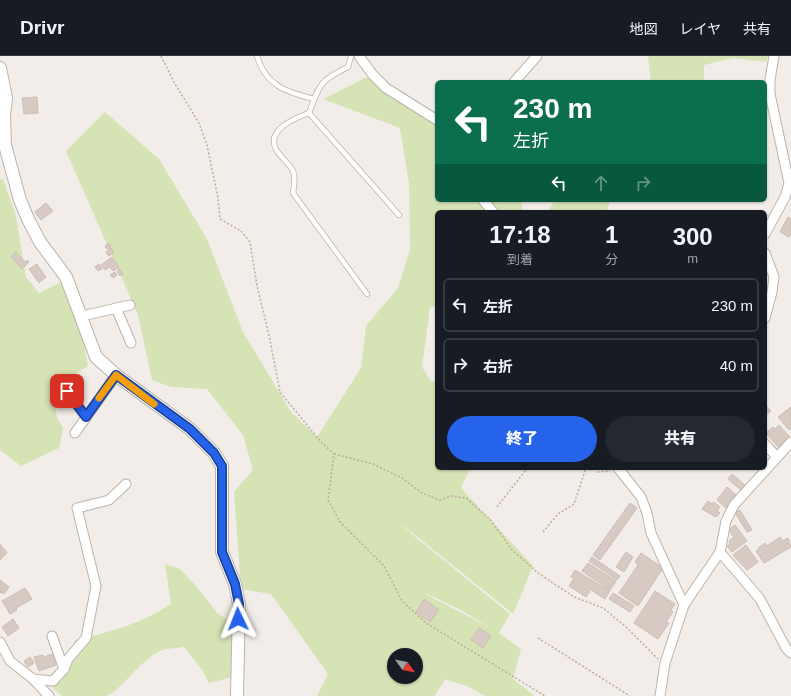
<!DOCTYPE html>
<html lang="ja">
<meta charset="utf-8">
<style>
body{margin:0;font-family:Arial,"Noto Sans JP",sans-serif;background:#242831;color:#f1f3f6;height:100vh;display:flex;flex-direction:column;font-size:15px;white-space:nowrap}
*{box-sizing:border-box;margin:0}
p{font-size:13px;color:#9ea1a6}
.icon{flex:none;width:22px;height:22px;fill:none;stroke:currentColor;stroke-width:2;stroke-linecap:round;stroke-linejoin:round}
.map{position:relative;flex:1;overflow:hidden}
.panel{position:absolute;left:435px;top:154px;width:332px;height:260px;display:flex;flex-direction:column;background:#171b24;border-radius:6px;box-shadow:0 1px 3px #0004}
.panel>*{flex:none}
.top-card{position:absolute;left:435px;top:24px;width:332px;height:122px;border-radius:6px;box-shadow:0 1px 3px #0004;background:#0b6e4f;color:#fff;overflow:hidden}
.needle{width:26px;rotate:123deg}
.fabs{position:absolute;left:387px;top:592px;display:grid;gap:8px}
.fabs a{display:grid;place-items:center;width:36px;height:36px;border-radius:50%;background:#171b24;box-shadow:0 1px 3px #0004;font-size:20px}
.pin{position:absolute;display:grid;place-items:center;width:34px;height:34px;color:#fff;margin:-17px;border-radius:8px;box-shadow:0 2px 6px #0006}
.me{position:absolute;width:44px;margin:-22px;rotate:358deg;stroke-linejoin:round;filter:drop-shadow(0 0 3px #0008)}
.turn{display:flex;align-items:center;gap:14px;height:84px;padding:0 12px;font-size:18px}
.turn .icon{width:52px;height:52px;stroke-width:2.5}
.turn b{display:block;font-size:28px;line-height:34px}
.lanes{display:flex;align-items:center;height:38px;padding:0 12px;background:#0003;justify-content:center;gap:20px;direction:ltr}
.lanes .off{opacity:.35}
.eta{display:flex;justify-content:space-evenly;align-items:center;height:68px;text-align:center}
.eta b{font-size:24px;font-weight:800;line-height:28px}
.action{display:flex;gap:8px;margin-top:auto;padding:8px 12px}
.action a{flex:1;height:46px;border-radius:24px;background:#2563eb;color:#fff;font-size:16px;font-weight:800;line-height:46px;text-align:center}
.action a+a{background:#242831;color:#f1f3f6}
ul{padding:0;list-style:none}
li{display:flex;align-items:center;gap:12px;height:54px;margin:0 8px 6px;padding:0 4px;border:2px solid #363941;border-radius:6px}
li div{flex:1}
li b{display:block;font-size:15px}
li em{font-style:normal}
header{display:flex;align-items:center;gap:24px;box-sizing:border-box;height:56px;padding:0 20px;background:#171b24;border-bottom:1px solid #363941}
header strong{font-size:19px}
nav{display:flex;gap:22px;margin-inline-start:auto;font-size:14px}
.map>svg:first-child{display:block}
</style>
<header>
<strong>Drivr</strong>
<nav><a>地図</a><a>レイヤ</a><a>共有</a></nav>
</header>
<div class="map">
<svg width="791" height="640" viewBox="0 0 791 640">
<rect width="100%" height="100%" fill="#f2ede8"/>
<g fill="#d6e3b5" fill-rule="evenodd">
<polygon points="648,0 768,0 766,6 733,2 704,9 704,26 651,26"/>
<path d="M367 21 437 64V144H521L523 156H437V249L430 252 422 311 430 324 437 327V412H470L461 432 533 510 513 558 399 466 414 480 510 558 499 577 521 593 513 623 535 640H485L467 630 444 623 445 624 434 640H317L328 618 271 538 241 533 234 436 253 414 243 379 207 333 171 331 152 324 138 259 66 95 105 56 159 103 207 183 243 276 291 356 317 381 361 312 366 270 398 232 410 194 409 128 400 72 323 43ZM425 537 461 554 489 571 425 538ZM394 599H416V621H394Z"/>
<polygon points="0,123 3,123 16,160 26,221 39,237 63,225 82,278 88,310 65,324 54,343 57,362 63,372 59,392 21,410 0,394"/>
<polygon points="555,144 611,144 606,156 547,156"/>
<path d="M165 508 180 513 197 531 217 557 235 569 236 620 209 627 203 615 184 591C177 592 167 592 160 595 140 604 120 636 106 640 94 640 74 640 62 640L44 624 66 607 75 584C109 577 142 567 171 548Z"/>
</g>
<g fill="#d6cac2" stroke="#cdbeb3">
<polygon points="37,41 38,57 24,58 22,42"/>
<polygon points="46,147 53,155 41,164 35,156"/>
<polygon points="788,161 791,163 791,178 789,181 780,176"/>
<polygon points="108,187 111,190 108,193 105,191"/>
<polygon points="111,192 114,196 109,200 106,196"/>
<polygon points="16,196 25,206 27,204 29,206 22,213 11,201"/>
<polygon points="112,201 119,211 113,215 110,211 105,214 101,209"/>
<polygon points="37,208 46,221 39,227 29,213"/>
<polygon points="99,208 102,213 98,215 95,211"/>
<polygon points="120,213 123,218 120,220 117,215"/>
<polygon points="115,216 117,219 113,222 110,219"/>
<polygon points="765,349 771,355 765,360"/>
<polygon points="791,351 791,372 789,374 778,361"/>
<polygon points="779,369 789,380 779,392 766,377 773,371 775,373"/>
<polygon points="732,418 745,429 741,434 728,423"/>
<polygon points="727,431 736,439 726,452 717,444"/>
<polygon points="708,445 712,448 714,446 720,451 717,455 720,457 716,461 702,453"/>
<polygon points="630,447 637,452 600,504 593,499"/>
<polygon points="740,454 752,474 747,476 735,457"/>
<polygon points="735,469 747,485 732,496 727,490 730,488 729,485 734,481 728,474"/>
<polygon points="780,481 783,485 788,482 791,491 764,507 756,495 759,494 758,492 765,487 767,490"/>
<polygon points="0,488 7,497 0,504"/>
<polygon points="746,489 758,506 747,514 733,499"/>
<polygon points="626,496 633,501 624,516 616,511"/>
<polygon points="641,497 663,512 638,550 619,537 638,509 635,506"/>
<polygon points="592,501 620,520 617,524 589,505"/>
<polygon points="588,507 616,525 610,534 582,515"/>
<polygon points="575,514 610,535 605,543 571,521"/>
<polygon points="0,524 9,531 4,538 0,536"/>
<polygon points="573,524 590,535 586,541 569,530"/>
<polygon points="25,532 32,543 16,552 17,554 10,558 2,545"/>
<polygon points="655,535 675,548 671,554 673,556 666,566 669,567 658,583 634,567"/>
<polygon points="613,537 634,550 630,556 609,543"/>
<polygon points="424,543 439,554 430,566 416,556"/>
<polygon points="13,563 19,572 8,580 2,571"/>
<polygon points="479,572 491,580 483,592 471,584"/>
<polygon points="52,598 56,609 39,615 34,601 43,599 44,601"/>
<polygon points="30,601 34,607 28,611 24,605"/>
</g>
<g fill="none" stroke-linecap="round" stroke-linejoin="round">
<g stroke="#bdb4ac" stroke-width="6">
<g id="service">
<path d="M257 0C266 30 286 36 314 43"/>
<path d="M351 0 348 11C319 25 320 28 309 57 295 62 266 74 276 93 280 101 289 107 293 115 296 121 294 130 293 137L367 238"/>
<polyline points="309,57 399,159"/>
</g>
</g>
<g stroke="#bdb4ac" stroke-width="11">
<g id="minor">
<polyline points="359,0 373,19 386,32 437,64"/>
<polyline points="514,26 537,0"/>
<polyline points="483,144 493,156"/>
<polyline points="765,178 785,141 789,127 770,38 770,24 774,0"/>
<polyline points="765,197 774,221 772,236 765,262"/>
<polyline points="116,252 131,287"/>
<polyline points="82,260 130,249"/>
<polyline points="67,335 86,361"/>
<polyline points="75,377 116,319"/>
<polyline points="765,388 776,400"/>
<polyline points="618,412 641,441 647,457 651,477 684,549"/>
<polyline points="720,496 760,543 786,592 791,597"/>
<polyline points="52,580 64,613"/>
<polyline points="0,586 10,605 33,623 49,640"/>
<polyline points="33,623 53,625 64,613 68,603 86,582 96,530 77,452 109,444 126,428"/>
<polyline points="660,640 665,607 684,549 720,496 726,465 734,449 791,386"/>
</g>
</g>
<g stroke="#bdb4ac" stroke-width="14">
<polyline id="tertiary" points="0,12 6,42 4,59 5,89 20,144 28,163 40,186 66,221 96,301 116,319 190,373 214,397 222,410 222,496 235,528 239,548 237,640"/>
</g>
<g stroke="#bdad9e" stroke-width="1.5" stroke-dasharray="2 2" stroke-linecap="butt">
<polyline points="161,0 175,28 199,67 207,89 218,142 220,163 241,175 250,186 257,230 269,279 280,336 321,386 334,398 328,444 340,466 384,510 402,545 426,567 545,640"/>
<polyline points="334,398 373,408 402,422 422,437 439,444 452,440 466,442 490,463 512,494 538,517 574,541 603,552 625,570 658,603"/>
<polyline points="596,412 598,416 610,415"/>
<polyline points="497,451 525,415 530,412"/>
<polyline points="543,476 558,458 574,448 586,412"/>
<polyline points="538,582 630,640"/>
</g>
<use href="#service" stroke="#fff" stroke-width="4.5"/>
<use href="#minor" stroke="#fff" stroke-width="9"/>
<use href="#tertiary" stroke="#fff" stroke-width="12"/>
</g>
<g fill="none" stroke-linecap="round" stroke-linejoin="round">
<g stroke="#184099" stroke-width="10">
<polyline id="route" points="67,335 86,361 116,319 190,373 214,397 222,410 222,496 235,528 239,548 238,563"/>
</g>
<use href="#route" stroke="#2563eb" stroke-width="7"/>
<polyline stroke="#f59e0b" stroke-width="7" points="99,342 116,319 154,348"/>
</g>
</svg>
<div class="fabs">
<a><svg class="needle" viewBox="-14 -14 28 28"><path d="M0-13l5 13h-10z" fill="#e53935"/><path d="M0 13l5-13h-10z" fill="#9ea1a6"/></svg></a>
</div>
<div class="pin" style="left:67px;top:335px;background:#d93025"><svg class="icon" aria-label="arrive" viewBox="0 0 24 24"><path d="M6 21V4h12l-3 4 3 4H6"/></svg></div>
<svg class="me" style="left:238px;top:563px" viewBox="-20 -20 40 40"><path d="M0-17L14 15 0 8-14 15z" fill="#2563eb" stroke="#fff" stroke-width="4"/></svg>
<div class="top-card">
<div class="turn"><svg class="icon" aria-label="left" viewBox="0 0 24 24"><path d="M17 20v-9H6M10 6l-5 5 5 5"/></svg><div><b>230 m</b>左折</div></div>
<div class="lanes"><svg class="icon" aria-label="left" viewBox="0 0 24 24"><path d="M17 20v-9H6M10 6l-5 5 5 5"/></svg><svg class="icon off" aria-label="ahead" viewBox="0 0 24 24"><path d="M12 20V5M6 11l6-6 6 6"/></svg><svg class="icon off" aria-label="right" viewBox="0 0 24 24"><path d="M7 20v-9h11M14 6l5 5-5 5"/></svg></div>
</div>
<section class="panel">
<div class="eta">
<div><b>17:18</b><p>到着</p></div>
<div><b>1</b><p>分</p></div>
<div><b>300</b><p>m</p></div>
</div>
<ul>
<li><svg class="icon" aria-label="left" viewBox="0 0 24 24"><path d="M17 20v-9H6M10 6l-5 5 5 5"/></svg><div><b>左折</b></div><em>230 m</em></li>
<li><svg class="icon" aria-label="right" viewBox="0 0 24 24"><path d="M7 20v-9h11M14 6l5 5-5 5"/></svg><div><b>右折</b></div><em>40 m</em></li>
</ul>
<div class="action"><a>終了</a><a>共有</a></div>
</section>
</div>
